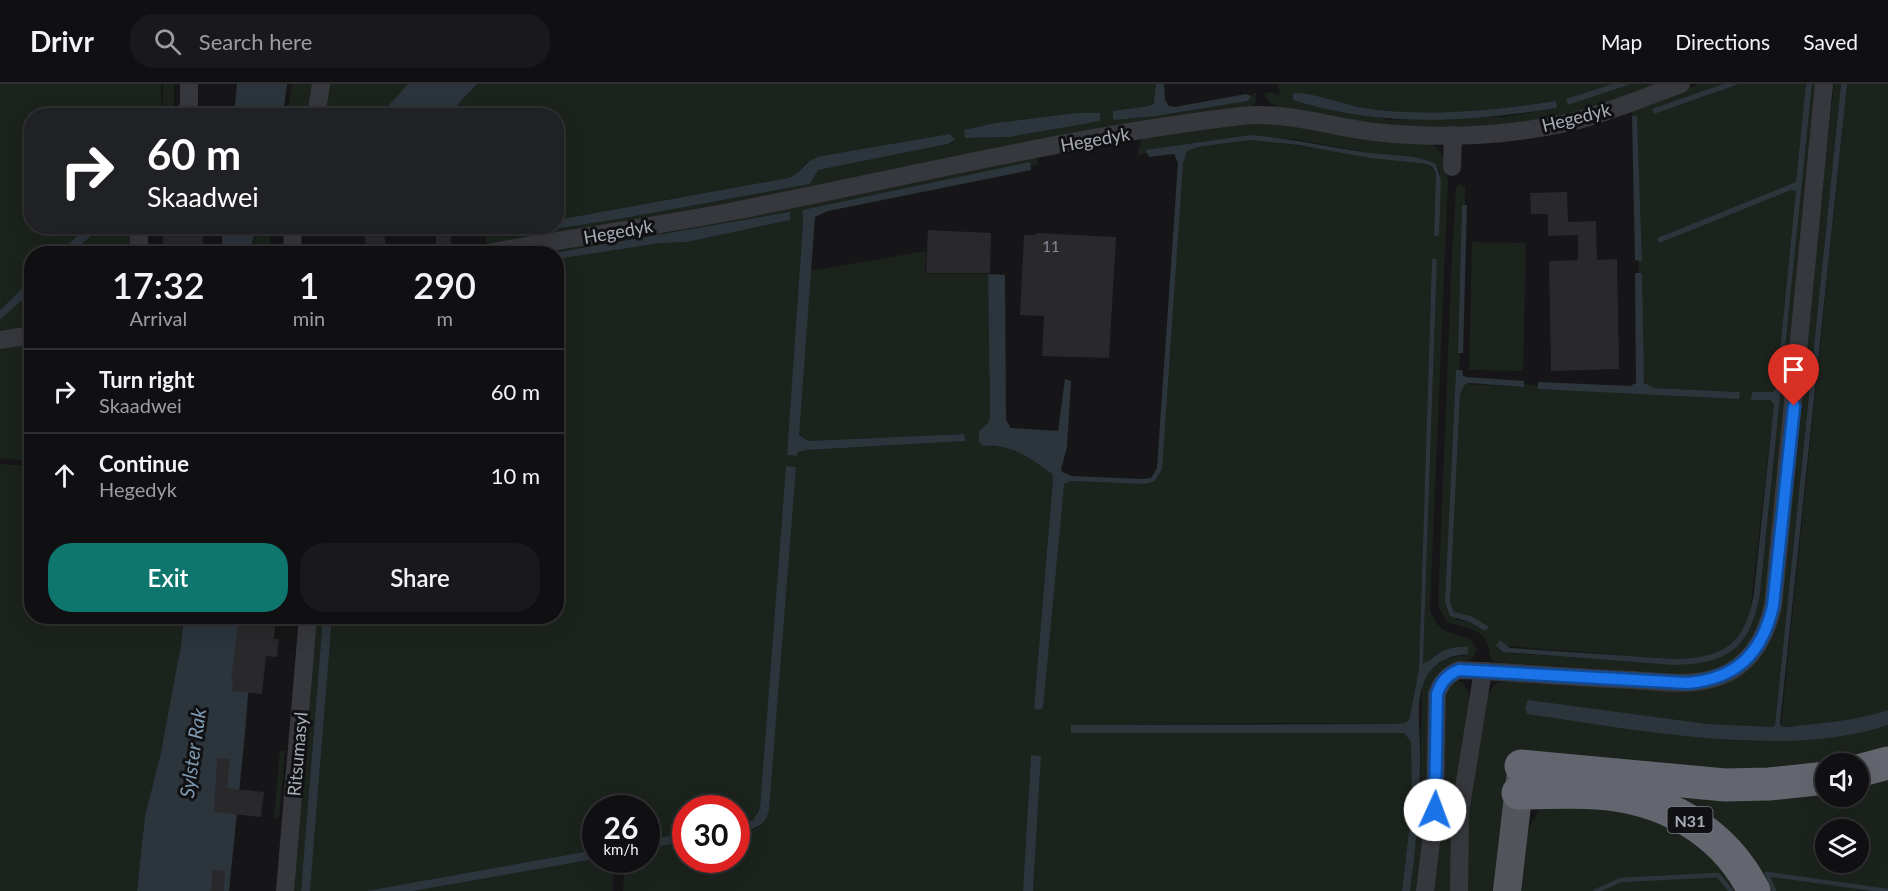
<!DOCTYPE html>
<style>
body{margin:0;font-family:Lato,sans-serif;background:#19191b;color:#f1f3f6;height:100vh;display:flex;flex-direction:column;font-size:22px;white-space:nowrap}
*{box-sizing:border-box;margin:0}
p{font-size:20px;color:#9c9d9f}
.icon{flex:none;width:33px;height:33px;fill:none;stroke:currentColor;stroke-width:2;stroke-linecap:round;stroke-linejoin:round}
.map{position:relative;flex:1;overflow:hidden}
.sheet{position:absolute;left:24px;top:162px;width:540px;height:378px;display:flex;flex-direction:column;background:#101012;border-radius:24px;box-shadow:0 6px 24px #0002,0 0 0 2px #303032}
.sheet>*{flex:none}
.guide{position:absolute;left:24px;top:24px;width:540px;height:126px;border-radius:24px;box-shadow:0 6px 24px #0002,0 0 0 2px #303032;background:#202124;color:#fff;overflow:hidden}
.tools{position:absolute;left:1815px;top:669px;display:grid;gap:12px}
.tools a{display:grid;place-items:center;width:54px;height:54px;border-radius:50%;background:#101012;box-shadow:0 6px 24px #0002,0 0 0 2px #303032;font-size:30px}
.speed{position:absolute;left:582px;top:711px;display:flex;gap:12px;font-size:30px;font-weight:700;text-align:center}
.speed>*{display:grid;place-content:center;width:78px;height:78px;border-radius:50%;background:#101012;box-shadow:0 6px 24px #0002,0 0 0 2px #303032;line-height:1}
.speed small{font-size:15px;font-weight:400}
.speed .limit{border:9px solid #d22;background:#fff;color:#111}
.pin{position:absolute;display:grid;place-items:center;width:51px;height:51px;color:#fff;margin:-62px -26px;border-radius:50% 50% 50% 0;rotate:-45deg;box-shadow:0 0 6px #0007}
.pin .icon{rotate:45deg}
.me{position:absolute;width:66px;margin:-33px;rotate:2deg;stroke-linejoin:round;filter:drop-shadow(0 0 4px #0008)}
.turn{display:flex;align-items:center;gap:21px;height:126px;padding:0 24px;font-size:27px}
.turn .icon{width:78px;height:78px;stroke-width:2.5}
.turn b{display:block;font-size:42px;line-height:51px}
.eta{display:flex;justify-content:space-evenly;align-items:center;height:102px;text-align:center}
.eta b{font-size:36px;font-weight:600;line-height:42px}
.cta{display:flex;gap:12px;margin-top:auto;padding:12px 24px}
.cta a{flex:1;height:69px;border-radius:24px;background:#0f766e;color:#fff;font-size:24px;font-weight:600;line-height:69px;text-align:center}
.cta a+a{background:#19191b;color:#f1f3f6}
ul{padding:0;list-style:none}
li{display:flex;align-items:center;gap:18px;height:84px;padding:0 24px;border-top:2px solid #303032}
li div{flex:1}
li b{display:block;font-size:22px}
li em{font-style:normal}
header{display:flex;align-items:center;gap:36px;box-sizing:border-box;height:84px;padding:0 30px;background:#101012;border-bottom:2px solid #303032}
header strong{font-size:28px}
nav{display:flex;gap:33px;margin-inline-start:auto;font-size:21px}
.search{width:420px;height:54px;background:#19191b;display:flex;align-items:center;gap:15px;box-sizing:border-box;padding:0 21px;border-radius:24px;color:#9c9d9f;font-size:22px}
.map>svg:first-child{display:block}
</style>
<header>
<strong>Drivr</strong>
<div class="search"><svg class="icon" aria-label="search" viewBox="0 0 24 24"><circle cx="10" cy="10" r="6"/><path d="M15 15l6 6"/></svg>Search here</div>
<nav><a>Map</a><a>Directions</a><a>Saved</a></nav>
</header>
<div class="map">
<svg width="1888" height="807" viewBox="0 0 1888 807">
<rect width="100%" height="100%" fill="#161618"/>
<g fill="#1c231d" fill-rule="evenodd">
<polygon points="0,0 161,0 162,31 32,32 32,142 88,143 59,169 32,170 31,196 0,226"/>
<rect x="163" y="0" width="11" height="30"/>
<polygon points="292,0 316,0 310,31 287,32"/>
<polygon points="326,0 408,0 380,31 321,32"/>
<path d="M477 0H1156V16L1149 22 1156 32 1248 17 1251 11 1256 9 1255 20 1250 24 504 160 503 157 486 159 485 152H509L619 135 810 100 817 86 948 60 953 59V51L805 79 796 92 788 94 557 136 556 32H448ZM1076 29 1100 36 1009 53 965 54V46L995 39Z"/>
<path d="M1277 0H1612L1567 15 1568 21 1631 0H1662L1571 30 1522 39 1427 45 1302 30 1277 22 1269 18 1264 10 1270 8 1278 11 1280 8ZM1299 9C1323 15 1347 22 1371 25 1432 33 1495 26 1555 17L1557 24 1503 33 1388 36Z"/>
<path d="M1699 0H1723L1654 30 1739 0H1806L1796 98 1657 154 1659 158 1791 106 1796 107 1776 305 1772 308H1752L1751 316H1770L1774 319 1750 531C1733 569 1713 574 1674 575L1506 562 1509 569 1673 581C1728 580 1750 565 1760 510L1812 0H1820L1767 520 1762 541 1743 569 1721 585 1687 591 1494 578C1489 572 1490 567 1488 560 1482 544 1461 543 1447 538L1438 521 1452 170 1456 104 1460 100 1465 103V121H1462L1458 269H1460L1459 286H1456L1445 518 1457 536 1470 538 1485 547 1471 532 1454 528 1450 519 1460 310 1464 300 1524 303V300L1538 302V304L1739 315 1740 308 1654 304 1647 302 1643 292 1641 189H1639L1638 176H1642L1637 33 1632 32 1631 26Z"/>
<path d="M1834 0H1841L1775 641 1772 644 1707 640 1620 630C1648 637 1677 647 1705 653 1752 662 1843 656 1888 641V673L1858 680H1826L1775 693 1546 676 1510 671 1495 807H1467L1468 717 1487 612 1494 601 1507 595 1686 606 1767 563 1816 166Z"/>
<path d="M1847 0H1888V626C1856 637 1816 644 1781 642Z"/>
<path d="M1250 37 1427 58C1446 66 1446 80 1448 98L1430 526C1439 550 1449 547 1470 555L1477 566 1472 575 1446 582 1435 595 1431 689 1418 807H1410L1420 719 1422 603 1432 583 1440 576 1468 570V563L1437 569 1427 578 1423 579 1437 176H1432L1419 585 1409 636 1405 639 1396 640 1274 639 1071 641V649H1404L1411 658 1412 718 1402 807H1033L1041 672 1031 671 1023 807H623L625 779 628 776H646L647 765 685 757 686 776H736L737 748 756 745 763 740 796 383 786 382 760 723 756 734 737 739 736 724H686L685 749 647 756 646 724H596L595 766 366 807H310L332 533 556 532 557 175 661 159 687 158 790 136V129L553 169H512L1036 72 1038 80 1031 82 1030 79 802 126 803 138 787 371 797 372 798 368 807 366 966 357 964 350 807 357 802 355 797 344 809 187 926 167 925 190H988L990 333 988 339 979 347 983 362C1018 362 1025 370 1052 390L1053 395 1034 624 1064 399 1071 397 1145 400 1159 391 1183 80 1187 67 1198 63 1250 56 1271 58 1427 80 1436 89 1434 152H1439L1440 88 1436 80 1428 76 1371 69 1299 56 1250 51 1146 66V70L1137 71 1142 54Z"/>
<polygon points="101,143 135,143 136,169 72,170"/>
<polygon points="270,149 270,169 251,169 256,151"/>
<polygon points="1472,158 1526,159 1523,287 1469,286"/>
<polygon points="31,208 31,244 0,250 0,236"/>
<polygon points="31,257 31,377 0,374 0,263"/>
<polygon points="0,380 31,382 32,532 184,533 181,561 161,668 145,732 137,807 0,807"/>
<polygon points="314,533 323,533 301,807 291,807"/>
<polygon points="1458,597 1463,598 1471,615 1453,807 1433,807 1444,612 1449,602"/>
<polygon points="280,667 285,667 279,734 274,734"/>
<path d="M1888 683V807H1760L1756 798 1592 693 1825 698 1826 712H1858L1859 691ZM1826 746H1858V778H1826Z"/>
<path d="M1550 718 1665 733 1747 807H1520C1524 777 1521 736 1550 718Z"/>
<polygon points="595,775 613,776 613,807 413,807"/>
</g>
<g fill="#2c353c">
<polygon points="237,0 287,0 283,31 234,31"/>
<polygon points="408,0 477,0 448,31 380,31"/>
<polygon points="1156,0 1164,0 1165,16 1169,22 1175,23 1246,10 1251,12 1248,17 1156,32 1113,36 1113,27 1149,22 1154,19"/>
<polygon points="1612,0 1631,0 1568,21 1566,15"/>
<polygon points="1723,0 1739,0 1654,30 1652,25"/>
<path d="M1806 0H1812L1760 510C1750 565 1728 580 1673 581L1503 568 1496 561 1500 556 1510 564 1674 575C1725 574 1745 560 1754 509L1774 320 1770 316H1751L1752 308H1772L1776 305 1796 107 1791 106 1659 159 1657 154 1796 98Z"/>
<path d="M1841 0H1847L1780 639 1781 642 1788 643C1821 639 1856 637 1888 626V641C1786 676 1633 645 1527 630L1525 623 1528 616 1707 640 1772 643 1775 641Z"/>
<path d="M1293 9C1318 9 1345 22 1370 25 1431 33 1495 26 1556 17L1557 24C1465 38 1383 44 1293 16Z"/>
<polygon points="1076,29 1100,29 1100,37 1009,53 965,54 964,46 995,39"/>
<polygon points="1632,32 1637,32 1642,177 1635,176"/>
<path d="M950 50 955 56 948 60 818 86 810 100 619 135 509 152H485L462 143 496 145 556 142 557 136 788 94C803 90 801 77 822 72Z"/>
<path d="M1250 51C1291 54 1331 64 1371 69 1393 72 1416 70 1436 80L1441 96 1439 152H1434L1436 89 1432 83 1427 80 1371 74 1298 61 1250 56 1198 63 1187 67 1183 80 1162 385 1155 397 1145 400 1071 397 1064 400 1043 624 1038 626 1034 624 1053 395 1052 390C1029 373 1012 360 983 362L979 358V347L988 339 990 333 988 190 1005 191 1006 336 1011 344 1058 347 1065 295 1071 297 1067 363 1061 385 1062 388 1072 392 1144 395 1151 394 1157 384 1178 79 1174 70 1149 73 1145 66Z"/>
<polygon points="1030,78 1031,86 828,127 815,133 799,351 808,357 964,350 966,357 807,366 798,368 797,372 787,371 803,138 802,126"/>
<polygon points="1462,121 1467,121 1463,269 1458,269"/>
<polygon points="790,128 790,136 687,158 661,159 557,175 556,170 553,169"/>
<polygon points="88,142 101,143 72,169 59,169"/>
<polygon points="222,143 313,143 255,149 249,170 222,169"/>
<path d="M1432 175H1437L1423 579C1430 578 1433 572 1439 569 1448 564 1458 562 1468 563V570C1445 572 1431 579 1423 601 1415 622 1421 652 1420 674 1420 719 1416 763 1410 807H1402L1412 719 1411 658 1404 649H1071V641L1396 640 1405 639 1409 636 1419 585Z"/>
<polygon points="1635,189 1642,189 1644,299 1654,304 1740,308 1739,315 1538,305 1538,298 1630,302 1636,299"/>
<polygon points="31,196 31,208 0,236 0,226"/>
<polygon points="1456,286 1462,286 1463,292 1467,293 1524,297 1524,303 1469,299 1464,301 1460,310 1450,519 1454,528 1471,532 1489,543 1485,547 1470,538 1450,532 1445,518"/>
<path d="M786 382 796 383 769 725C765 745 754 744 737 748V739L753 736 758 729 760 723Z"/>
<polygon points="184,533 254,533 245,649 229,807 137,807 145,732 161,668 181,561"/>
<polygon points="323,533 332,533 310,807 301,807"/>
<polygon points="1031,671 1041,672 1033,807 1023,807"/>
<polygon points="685,749 685,757 647,765 647,756"/>
<polygon points="595,766 595,775 413,807 366,807"/>
</g>
<g fill="none" stroke-linecap="round" stroke-linejoin="round">
<g stroke="#2c353c" stroke-width="4.5">
<polyline points="1767,790 1888,807"/>
<polyline points="1767,790 1774,807"/>
<polyline points="1596,807 1621,796 1718,791 1731,807"/>
</g>
</g>
<g fill="#29292c">
<polygon points="1567,108 1568,138 1596,137 1597,176 1617,175 1619,285 1551,287 1549,177 1578,176 1578,151 1548,152 1548,130 1531,130 1530,109"/>
<polygon points="363,142 383,142 387,170 367,170"/>
<polygon points="436,142 451,142 451,162 436,161"/>
<polygon points="163,146 193,146 193,149 203,149 203,170 163,170"/>
<polygon points="928,146 991,149 990,189 926,189"/>
<polygon points="1036,149 1116,153 1109,274 1042,272 1044,232 1020,231 1024,151 1036,151"/>
<polygon points="239,532 276,532 274,555 279,555 277,573 266,572 262,610 232,607 233,599 231,598"/>
<polygon points="217,674 230,675 227,704 264,708 261,733 214,728"/>
<polygon points="213,786 225,787 224,807 211,807"/>
</g>
<g fill="none" stroke-linecap="round" stroke-linejoin="round">
<g stroke="#37383d" stroke-width="18">
<polyline points="186,32 189,19 189,0"/>
<polyline points="316,32 321,0"/>
<polyline points="1452,83 1453,51"/>
<polyline points="138,142 140,170"/>
<polyline points="292,170 293,142"/>
<path d="M480 170C564 155 650 143 734 127 903 94 1070 52 1241 32 1286 27 1331 43 1375 48 1439 55 1508 52 1571 38 1608 29 1645 13 1681 0"/>
<polyline points="0,256 32,251"/>
<polyline points="285,807 308,532"/>
<path d="M1425 807 1435 726 1437 610C1441 598 1447 591 1459 586 1517 588 1576 594 1634 596 1662 598 1694 603 1721 592 1752 580 1766 552 1773 522L1824 0"/>
<polyline points="1459,807 1460,728 1483,587"/>
</g>
<polyline stroke="#53555c" stroke-width="28" points="1507,807 1521,687"/>
<g stroke="#63666e" stroke-width="33">
<polyline points="1521,682 1725,701 1769,700 1826,694"/>
<polyline points="1858,687 1888,679"/>
<path d="M1518 709C1544 709 1571 707 1597 709 1664 713 1724 747 1754 807"/>
</g>
</g>
<g fill="none" stroke-linecap="round" stroke-linejoin="round">
<g stroke="#114b97" stroke-width="15">
<path id="route" d="M1435 726 1437 610C1441 598 1447 591 1459 586L1687 599C1737 595 1762 569 1773 522L1794 322"/>
</g>
<use href="#route" stroke="#1a73e8" stroke-width="10"/>
</g>
<g text-anchor="middle" dominant-baseline="central" stroke-width="6" stroke-linejoin="round" paint-order="stroke">
<g font-size="15" fill="#888b94">
<text x="1051" y="162">11</text>
</g>
<rect fill="#111113" stroke="#7b7e86" stroke-width="1.5" x="1667.5" y="723" width="45" height="26" rx="4.5"/>
<g font-size="16" font-weight="bold" fill="#a8adb8">
<text x="1690" y="736">N31</text>
</g>
<g font-size="18" fill="#a8adb8" stroke="#111113">
<text transform="translate(1576 33) rotate(-14)">Hegedyk</text>
<text transform="translate(1095 55) rotate(-10)">Hegedyk</text>
<text transform="translate(618 147) rotate(-10)">Hegedyk</text>
<text transform="translate(297 670) rotate(-85)">Ritsumasyl</text>
</g>
<g font-size="20" font-style="italic" fill="#7f9bb3" stroke="#111113">
<text transform="translate(192 669) rotate(-82)">Sylster Rak</text>
</g>
</g>
</svg>
<div class="tools">
<a><svg class="icon" aria-label="sound" viewBox="0 0 24 24"><path d="M4 9h4l5-4v14l-5-4H4zM17 9q2 3 0 6"/></svg></a>
<a><svg class="icon" aria-label="layers" viewBox="0 0 24 24"><path d="M12 4l9 5-9 5-9-5zM3 14l9 5 9-5"/></svg></a>
</div>
<div class="speed"><div>26<small>km/h</small></div><div class="limit">30</div></div>
<div class="pin" style="left:1794px;top:322px;background:#d93025"><svg class="icon" aria-label="arrive" viewBox="0 0 24 24"><path d="M6 21V4h12l-3 4 3 4H6"/></svg></div>
<svg class="me" style="left:1435px;top:726px" viewBox="-20 -20 40 40"><circle r="19" fill="#fff"/><path d="M0-13L10 11 0 6-10 11z" fill="#1a73e8"/></svg>
<div class="guide">
<div class="turn"><svg class="icon" aria-label="right" viewBox="0 0 24 24"><path d="M7 20v-9h11M14 6l5 5-5 5"/></svg><div><b>60 m</b>Skaadwei</div></div>
</div>
<section class="sheet">
<div class="eta">
<div><b>17:32</b><p>Arrival</p></div>
<div><b>1</b><p>min</p></div>
<div><b>290</b><p>m</p></div>
</div>
<ul>
<li><svg class="icon" aria-label="right" viewBox="0 0 24 24"><path d="M7 20v-9h11M14 6l5 5-5 5"/></svg><div><b>Turn right</b><p>Skaadwei</p></div><em>60 m</em></li>
<li><svg class="icon" aria-label="ahead" viewBox="0 0 24 24"><path d="M12 20V5M6 11l6-6 6 6"/></svg><div><b>Continue</b><p>Hegedyk</p></div><em>10 m</em></li>
</ul>
<div class="cta"><a>Exit</a><a>Share</a></div>
</section>
</div>
